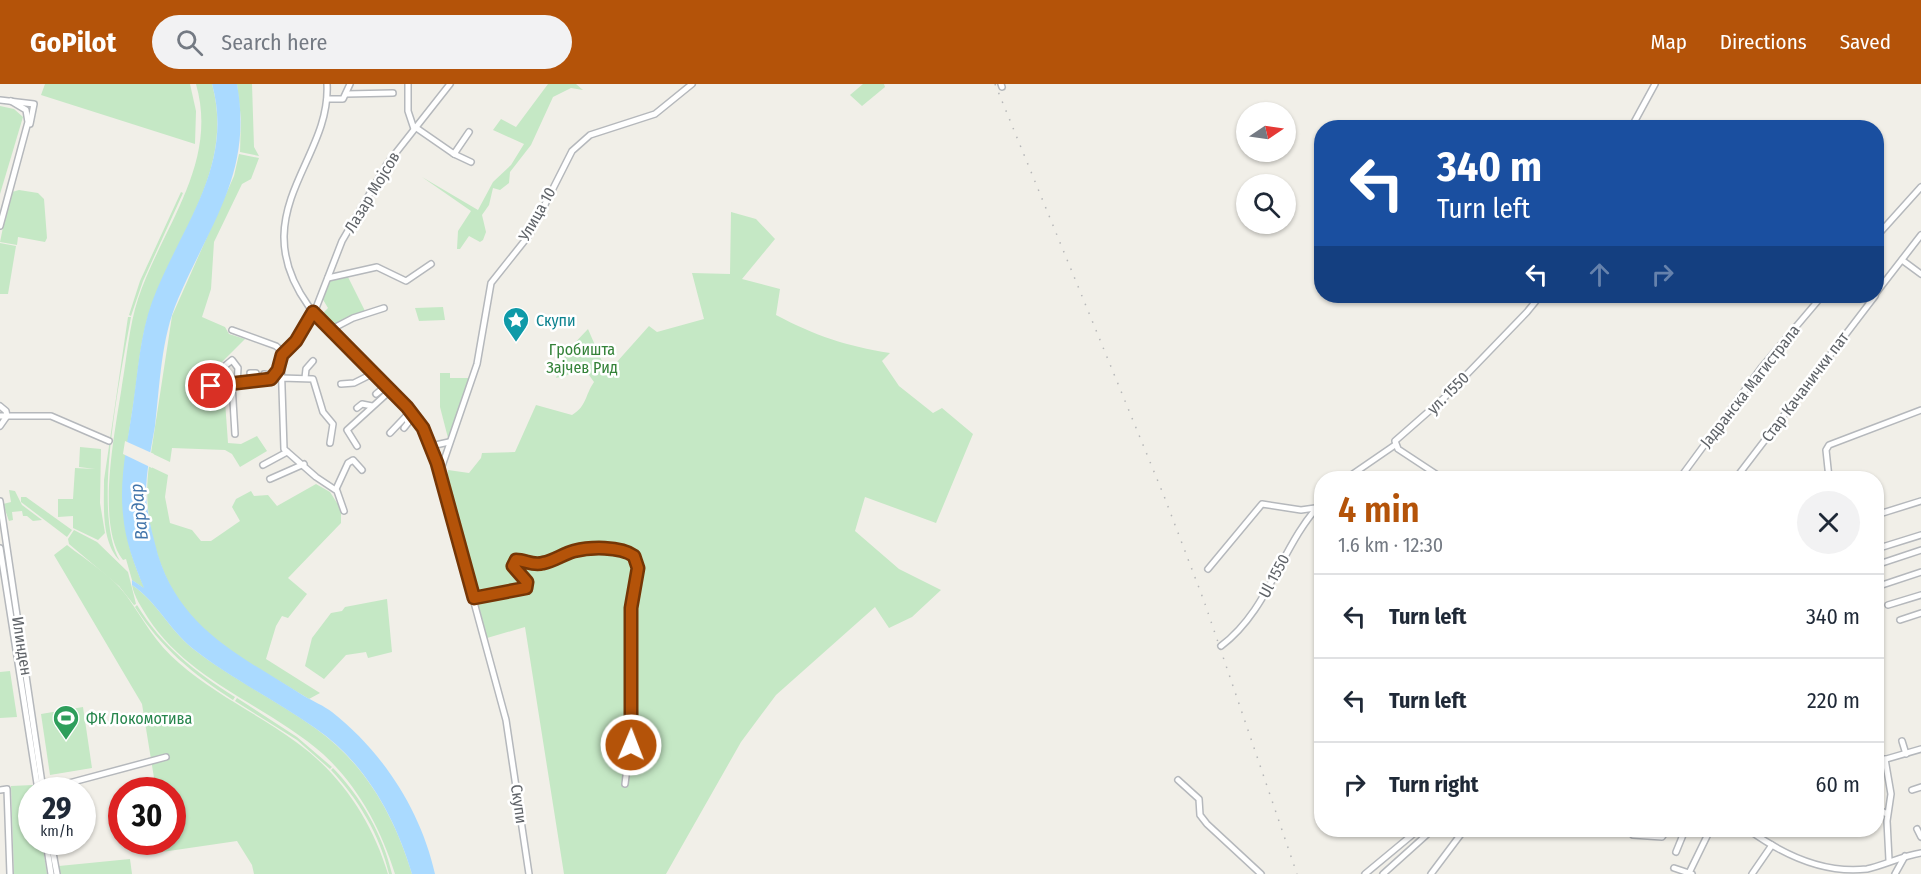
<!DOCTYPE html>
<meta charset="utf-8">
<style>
body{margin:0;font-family:"Fira Sans Condensed",sans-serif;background:#f2f2f3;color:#1f2937;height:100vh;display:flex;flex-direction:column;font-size:22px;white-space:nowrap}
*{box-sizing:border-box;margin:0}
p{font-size:20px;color:#747a83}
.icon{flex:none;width:33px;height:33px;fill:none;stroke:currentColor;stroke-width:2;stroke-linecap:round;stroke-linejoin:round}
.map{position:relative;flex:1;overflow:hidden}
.sheet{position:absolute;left:1314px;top:387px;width:570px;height:366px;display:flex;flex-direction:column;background:#fff;border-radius:24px;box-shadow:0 2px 4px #0004}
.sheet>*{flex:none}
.guide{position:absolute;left:1314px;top:36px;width:570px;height:183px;border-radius:24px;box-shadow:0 2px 4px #0004;background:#1a4fa0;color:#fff;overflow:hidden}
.needle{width:39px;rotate:77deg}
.fabs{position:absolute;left:1236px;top:18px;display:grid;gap:12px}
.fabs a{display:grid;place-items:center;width:60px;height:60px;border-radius:50%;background:#fff;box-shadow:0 2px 4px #0004;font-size:30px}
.speed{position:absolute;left:18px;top:693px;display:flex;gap:12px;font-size:30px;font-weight:700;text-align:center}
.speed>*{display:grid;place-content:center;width:78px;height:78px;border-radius:50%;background:#fff;box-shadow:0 2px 4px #0004;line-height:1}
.speed small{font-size:15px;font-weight:400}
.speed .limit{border:9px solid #d22;background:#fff;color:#111}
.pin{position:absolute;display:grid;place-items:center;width:51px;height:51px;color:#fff;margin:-26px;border:3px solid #fff;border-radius:50%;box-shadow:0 2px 6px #0007}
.me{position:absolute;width:66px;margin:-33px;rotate:1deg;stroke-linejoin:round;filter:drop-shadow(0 0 4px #0008)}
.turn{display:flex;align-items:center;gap:21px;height:126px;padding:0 24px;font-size:27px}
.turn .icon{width:78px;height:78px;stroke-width:2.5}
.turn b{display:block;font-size:42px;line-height:51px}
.lanes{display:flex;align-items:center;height:57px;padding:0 24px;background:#0003;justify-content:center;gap:30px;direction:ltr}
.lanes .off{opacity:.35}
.round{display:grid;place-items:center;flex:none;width:63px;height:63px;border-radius:32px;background:#f2f2f3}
.head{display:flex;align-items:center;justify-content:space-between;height:102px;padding:0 24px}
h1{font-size:36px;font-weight:600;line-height:45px;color:#b45309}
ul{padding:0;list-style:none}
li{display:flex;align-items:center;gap:18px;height:84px;padding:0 24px;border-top:2px solid #e0e1e3}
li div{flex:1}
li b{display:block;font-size:22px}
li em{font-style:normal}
header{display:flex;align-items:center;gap:36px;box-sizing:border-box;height:84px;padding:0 30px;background:#b45309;color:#fff}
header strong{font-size:28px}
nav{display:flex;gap:33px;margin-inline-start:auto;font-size:21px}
.search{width:420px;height:54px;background:#f2f2f3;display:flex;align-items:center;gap:15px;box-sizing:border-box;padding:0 21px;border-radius:33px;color:#747a83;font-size:22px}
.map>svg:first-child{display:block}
</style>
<header>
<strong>GoPilot</strong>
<div class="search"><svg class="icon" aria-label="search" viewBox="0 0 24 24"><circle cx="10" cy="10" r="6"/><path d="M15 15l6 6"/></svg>Search here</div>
<nav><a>Map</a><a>Directions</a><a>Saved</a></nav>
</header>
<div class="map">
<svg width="1921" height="790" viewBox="0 0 1921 790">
<rect width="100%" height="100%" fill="#f1efe8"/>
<g fill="#c5e8c5">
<polygon points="45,0 190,0 196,27 195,60 41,11"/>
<path d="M196 0H212C234 81 182 144 154 215 142 244 139 278 135 309 124 385 111 432 145 505L132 496 126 475 123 476C95 441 116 343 122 301 127 273 129 242 138 215 162 143 219 80 196 0Z"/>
<polygon points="237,0 252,0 254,63 259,72 240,68 241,35"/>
<polygon points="548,0 576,0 583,6 571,4 553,13 531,61 510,88 509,99 500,106 493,104 489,121 482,131 486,148 483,156 480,158 469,152 460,165 457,165 458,147 471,127 422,93 478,126 493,98 511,81 524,60 493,46 501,35 516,43"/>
<polygon points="863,0 884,0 885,3 862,22 850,11"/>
<polygon points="0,22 14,25 23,33 0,110"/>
<polygon points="239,70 259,74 251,95 242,100 214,158 211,205 202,233 225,243 229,250 245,255 216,284 214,301 225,317 228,359 241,360 257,352 267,367 240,383 232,370 225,366 172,364 170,378 151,369 172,232 234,92"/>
<polygon points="19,106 38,109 44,115 47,154 45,158 18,153 17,161 0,158 9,114 12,108"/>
<polygon points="181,108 183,109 143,197 131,232 129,231 140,197"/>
<path d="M731 128 756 135 775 155 742 195 780 205 776 231C816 252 846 262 890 269L882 277 899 302 933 329 942 324 973 350 936 439 865 413 855 447 899 485 941 506 912 533 889 544 875 523 776 611 741 658 666 790H564L525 543 487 554 447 398 448 386 469 389 481 374 482 369 515 368 536 321 572 331C587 322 585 311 594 298L589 291 572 290 556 294 567 267 588 245 607 289 649 242 657 248 704 235 692 189 730 190Z"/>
<polygon points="0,159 16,162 8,210 0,210"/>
<polygon points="347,191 366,229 335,244 323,229 328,224 322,214 330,197"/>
<polygon points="443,223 445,236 419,237 415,224"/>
<path d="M128 233H131C121 289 91 430 120 477 101 458 104 422 104 396Z"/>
<polygon points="440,289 450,289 450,294 470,294 448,354 440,323"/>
<polygon points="80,363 101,365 100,419 105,449 98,456 73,444 73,432 58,433 58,415 73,415 75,384 95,385 79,383"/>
<path d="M149 382 168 391 165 413 170 439 192 446 201 457H211L240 437 232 423 236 415 251 407 254 412 268 411 277 422 316 400 330 408 337 419 341 418V439L288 494 307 510 288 534 282 532 276 542 266 575 320 609 309 615C273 592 229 572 198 541 160 502 141 435 149 382Z"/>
<polygon points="9,406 15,407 22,421 42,436 33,437 27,432 23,432 22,427 12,428 13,436 9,437 3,420 11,418"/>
<polygon points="21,413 26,413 72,446 67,453 21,418"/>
<polygon points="74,446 97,458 128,488 136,520 134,521 119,502 69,460 68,455"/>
<path d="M67 461C86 476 111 491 126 511 143 535 156 560 179 579 214 610 258 630 296 658 341 690 372 737 388 790H254L252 781 237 757 155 769 156 758H172V706H156L142 620 54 471Z"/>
<path d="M132 501C157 518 169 545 192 564 230 594 275 615 315 644 365 679 395 733 412 790H395C381 745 358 702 323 670 267 621 190 598 148 534 142 524 134 513 132 501Z"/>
<polygon points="387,515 392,568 368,574 366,568 346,571 324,595 305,582 312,554 331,529 342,527 345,523"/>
<path d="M137 521C162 562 195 588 235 613L233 616C193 590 161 564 135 523Z"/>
<polygon points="10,587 17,633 0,634 0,588"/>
<polygon points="237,614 297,653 332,683 330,685 297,656 235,617"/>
<polygon points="83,623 92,684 50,691 41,630"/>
<path d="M333 684C361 713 383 751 392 790H389C380 751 358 715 331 686Z"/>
<polygon points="33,701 32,758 42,758 47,790 14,790 11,702"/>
<polygon points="130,775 132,790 59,790 59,782"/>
</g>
<path fill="#aadaff" d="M212 0H237C253 88 211 138 178 215 161 254 160 300 155 342 151 365 146 388 146 411 147 431 153 452 158 471 181 546 243 573 304 612 313 617 324 622 332 628 383 668 421 727 435 790H412C395 733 365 678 315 644 275 616 230 594 192 564 169 545 157 518 132 501V496L144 504C134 480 125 456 123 430 119 394 128 357 133 321 138 287 140 251 152 218 179 145 235 83 212 0Z"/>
<polygon fill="#f1efe8" points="125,357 154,370 152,384 123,370"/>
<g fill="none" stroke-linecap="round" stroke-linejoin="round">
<g stroke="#b5b8bc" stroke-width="8">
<g id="minor">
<path d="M327 0C330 56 285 97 284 152 283 240 395 287 431 360L506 636 529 790"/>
<polyline points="408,0 408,27 414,45"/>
<polyline points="1001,0 1002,3"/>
<polyline points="346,10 393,9"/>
<polyline points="327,15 343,15 350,0"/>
<polyline points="0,16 34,20 30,40"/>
<polyline points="415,43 454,70 469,48"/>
<polyline points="1631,44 1655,0"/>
<polyline points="454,70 471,78"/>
<polyline points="0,142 28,38 26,26 11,17"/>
<polyline points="1876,153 1921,103"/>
<polyline points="1902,176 1921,190"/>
<polyline points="328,194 377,183 406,197 431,180"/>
<polyline points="1876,209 1921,151"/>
<polyline points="232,246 276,262 284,269"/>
<polyline points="330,246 353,234 384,224"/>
<polyline points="250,289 256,289 257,297"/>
<polyline points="264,290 274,292"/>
<polyline points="305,294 306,285 313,277"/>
<polyline points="232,300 235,350"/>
<polyline points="341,300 354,299 374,289"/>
<polyline points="219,301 220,286 232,276 238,284 237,299"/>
<polyline points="211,302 281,294 313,295 323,328 333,340 330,359"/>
<polyline points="376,310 386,302"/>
<polyline points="0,322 6,327 7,332"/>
<polyline points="357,324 362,320 372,322"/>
<polyline points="0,332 51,332 109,357"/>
<polyline points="0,342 7,332"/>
<polyline points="404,344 408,339 406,333"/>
<polyline points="390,349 411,327"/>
<polyline points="357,362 347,346 391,306"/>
<polyline points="431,362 449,358"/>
<polyline points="263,381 287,368"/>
<polyline points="440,388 477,280 491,199 530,150 572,67 590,51 655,30 692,0"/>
<polyline points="1347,394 1395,361"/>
<polyline points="1442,394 1398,365 1395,357 1444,314 1527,228 1540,212"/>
<polyline points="1680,394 1761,284 1822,212"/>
<polyline points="1736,394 1875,212"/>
<polyline points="1829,394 1826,366 1829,361 1921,326"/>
<polyline points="270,395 304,380"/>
<polyline points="336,405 348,379 353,376 362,386"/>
<polyline points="0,417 43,706"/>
<polyline points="344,427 337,407 316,393 284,365 281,274 298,254 316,224 342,157 387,80 450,0"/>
<polyline points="1876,431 1921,417"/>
<polyline points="0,464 38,706"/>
<polyline points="1876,465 1921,451"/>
<polyline points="1876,481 1921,466"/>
<polyline points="1208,485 1262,420 1301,426 1315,424"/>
<polyline points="1876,503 1921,488"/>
<path d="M474 514 526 505 527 498 513 482 516 476C526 476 532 482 543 479 554 477 563 470 574 467 590 463 620 463 634 472 643 490 631 512 630 531 629 588 633 643 625 700"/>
<polyline points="1888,521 1921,511"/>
<polyline points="1900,536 1921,529"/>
<path d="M1221 562C1270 525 1281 461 1322 418"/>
<polyline points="1902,657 1906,670"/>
<polyline points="1885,675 1891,710 1887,737 1889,776"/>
<polyline points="1876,678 1921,665"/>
<polyline points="1178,696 1199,715 1200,731 1207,740 1261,790"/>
<polyline points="0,706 7,705 10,790"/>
<polyline points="43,706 166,673"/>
<polyline points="1912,706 1921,703"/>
<polyline points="1876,724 1887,730"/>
<polyline points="1917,745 1921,753"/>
<path d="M1749 746C1782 770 1824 790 1867 785 1885 781 1902 772 1921 769"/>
<polyline points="1633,751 1662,753 1667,746"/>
<polyline points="46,758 51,790"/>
<polyline points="51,758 57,790"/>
<polyline points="1676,768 1685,746"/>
<polyline points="1674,784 1692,790"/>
<polyline points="1689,789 1710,746"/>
<polyline points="1365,790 1418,746"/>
<polyline points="1383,790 1432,746"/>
<polyline points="1431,790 1464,746"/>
<polyline points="1752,790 1772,761"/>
<polyline points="1895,790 1905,772"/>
</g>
</g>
<use href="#minor" stroke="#fff" stroke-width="5"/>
<polyline stroke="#b6b7b8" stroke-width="1.5" stroke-dasharray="1.5 8" stroke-linecap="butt" points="995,0 1164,412 1204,517 1297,790"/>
</g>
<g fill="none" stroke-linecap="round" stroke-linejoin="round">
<g stroke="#753606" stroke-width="15">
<path id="route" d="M211 302 271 295 278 286 282 271 296 257 313 228 407 323 423 344 437 379 474 514 526 504 527 498 513 482 516 476C526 476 532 482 543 479 554 477 563 470 574 467 590 463 620 462 634 472L638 484 631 524V661"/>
</g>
<use href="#route" stroke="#b45309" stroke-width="10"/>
</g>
<defs>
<g id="sight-pin" transform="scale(1.35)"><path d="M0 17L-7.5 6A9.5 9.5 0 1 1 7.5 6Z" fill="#0f9aa8" stroke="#fff"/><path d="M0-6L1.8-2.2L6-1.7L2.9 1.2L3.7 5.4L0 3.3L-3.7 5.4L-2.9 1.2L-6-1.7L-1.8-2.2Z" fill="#fff"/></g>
<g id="stadium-pin" transform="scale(1.35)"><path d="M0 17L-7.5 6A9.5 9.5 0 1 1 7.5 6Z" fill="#2e9e5b" stroke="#fff"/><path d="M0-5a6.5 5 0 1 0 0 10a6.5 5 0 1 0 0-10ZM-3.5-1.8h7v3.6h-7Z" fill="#fff"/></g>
</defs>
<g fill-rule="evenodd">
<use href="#sight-pin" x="516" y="236"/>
<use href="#stadium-pin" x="66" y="634"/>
</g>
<g text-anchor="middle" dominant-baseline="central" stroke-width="5" stroke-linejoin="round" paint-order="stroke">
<g font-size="16" fill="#5f6368" stroke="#fff">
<text transform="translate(372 108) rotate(-59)">Лазар Мојсов</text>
<text transform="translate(537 130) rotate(-61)">Улица 10</text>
<text transform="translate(1750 302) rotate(-52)">Јадранска Магистрала</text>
<text transform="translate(1805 303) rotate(-53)">Стар Качанички пат</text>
<text transform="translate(1448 309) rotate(-45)">ул. 1550</text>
<text transform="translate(1274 492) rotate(-62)">Ul 1550</text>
<text transform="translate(22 562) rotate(81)">Илинден</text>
<text transform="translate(519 720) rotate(82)">Скупи</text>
</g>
<g font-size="16" fill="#0d838f" stroke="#fff" text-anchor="start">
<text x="536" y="236">Скупи</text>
</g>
<g font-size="16" fill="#348238" stroke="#fff">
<text x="582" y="265">Гробишта<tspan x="582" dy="18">Зајчев Рид</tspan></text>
</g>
<g font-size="16" fill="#27864d" stroke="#fff" text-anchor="start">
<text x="86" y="634">ФК Локомотива</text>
</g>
<g font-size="18" font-style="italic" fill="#4174aa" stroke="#fff">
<text transform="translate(139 428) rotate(-96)">Вардар</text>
</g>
</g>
</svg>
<div class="fabs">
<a><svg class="needle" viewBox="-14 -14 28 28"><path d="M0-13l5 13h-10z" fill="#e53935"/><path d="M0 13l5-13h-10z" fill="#747a83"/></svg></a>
<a><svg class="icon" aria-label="search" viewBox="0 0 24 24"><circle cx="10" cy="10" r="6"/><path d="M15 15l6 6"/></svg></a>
</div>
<div class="speed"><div>29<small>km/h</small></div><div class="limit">30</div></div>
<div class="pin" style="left:211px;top:302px;background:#d93025"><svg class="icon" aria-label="arrive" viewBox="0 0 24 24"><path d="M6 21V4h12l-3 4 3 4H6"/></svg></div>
<svg class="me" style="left:631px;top:661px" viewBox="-20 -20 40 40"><circle r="17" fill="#b45309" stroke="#fff" stroke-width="3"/><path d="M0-11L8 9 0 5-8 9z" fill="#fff"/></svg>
<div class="guide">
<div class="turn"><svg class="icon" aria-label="left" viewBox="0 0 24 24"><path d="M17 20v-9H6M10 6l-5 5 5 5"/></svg><div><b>340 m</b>Turn left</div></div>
<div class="lanes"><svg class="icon" aria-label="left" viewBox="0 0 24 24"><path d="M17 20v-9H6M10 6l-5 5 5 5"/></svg><svg class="icon off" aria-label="ahead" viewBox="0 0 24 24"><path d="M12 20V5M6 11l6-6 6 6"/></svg><svg class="icon off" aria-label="right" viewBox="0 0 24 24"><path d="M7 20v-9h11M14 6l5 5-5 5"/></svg></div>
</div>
<section class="sheet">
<div class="head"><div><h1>4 min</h1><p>1.6 km · 12:30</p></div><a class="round"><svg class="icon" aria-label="close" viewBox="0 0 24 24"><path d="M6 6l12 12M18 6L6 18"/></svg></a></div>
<ul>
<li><svg class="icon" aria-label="left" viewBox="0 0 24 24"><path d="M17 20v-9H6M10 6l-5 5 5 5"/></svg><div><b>Turn left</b></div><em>340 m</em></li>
<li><svg class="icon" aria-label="left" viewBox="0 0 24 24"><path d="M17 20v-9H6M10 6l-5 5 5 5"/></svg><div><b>Turn left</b></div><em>220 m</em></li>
<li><svg class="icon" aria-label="right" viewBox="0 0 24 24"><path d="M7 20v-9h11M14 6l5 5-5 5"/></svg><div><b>Turn right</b></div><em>60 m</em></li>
</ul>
</section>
</div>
